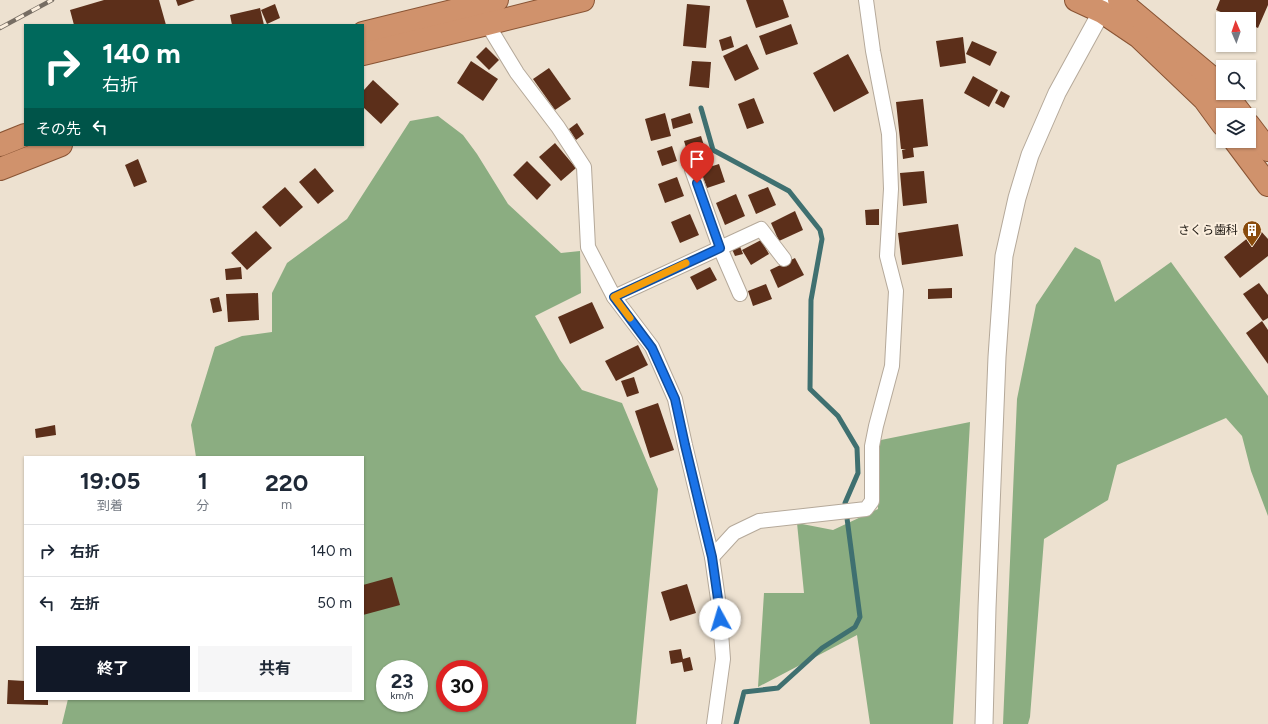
<!DOCTYPE html>
<html lang="ja">
<meta charset="utf-8">
<style>
body{margin:0;font-family:Figtree,"Noto Sans JP",sans-serif;background:#f6f6f7;color:#1f2937;height:100vh;display:flex;flex-direction:column;font-size:15px;white-space:nowrap}
*{box-sizing:border-box;margin:0}
p{font-size:13px;color:#747a83}
.icon{flex:none;width:22px;height:22px;fill:none;stroke:currentColor;stroke-width:2;stroke-linecap:round;stroke-linejoin:round}
.map{position:relative;flex:1;overflow:hidden}
.panel{position:absolute;left:24px;top:456px;width:340px;height:244px;display:flex;flex-direction:column;background:#fff;border-radius:0px;box-shadow:0 1px 3px #0004}
.panel>*{flex:none}
.top-card{position:absolute;left:24px;top:24px;width:340px;height:122px;border-radius:0px;box-shadow:0 1px 3px #0004;background:#00695c;color:#fff;overflow:hidden}
.needle{width:26px;rotate:358deg}
.controls{position:absolute;left:1216px;top:12px;display:grid;gap:8px}
.controls a{display:grid;place-items:center;width:40px;height:40px;border-radius:0px;background:#fff;box-shadow:0 1px 3px #0004;font-size:20px}
.speed{position:absolute;left:376px;top:660px;display:flex;gap:8px;font-size:20px;font-weight:700;text-align:center}
.speed>*{display:grid;place-content:center;width:52px;height:52px;border-radius:50%;background:#fff;box-shadow:0 1px 3px #0004;line-height:1}
.speed small{font-size:10px;font-weight:400}
.speed .limit{border:6px solid #d22;background:#fff;color:#111}
.pin{position:absolute;display:grid;place-items:center;width:34px;height:34px;color:#fff;margin:-41px -17px;border-radius:50% 50% 50% 0;rotate:-45deg;box-shadow:0 0 4px #0007}
.pin .icon{rotate:45deg}
.me{position:absolute;width:44px;margin:-22px;rotate:354deg;stroke-linejoin:round;filter:drop-shadow(0 0 3px #0008)}
.turn{display:flex;align-items:center;gap:14px;height:84px;padding:0 12px;font-size:18px}
.turn .icon{width:52px;height:52px;stroke-width:2.5}
.turn b{display:block;font-size:28px;line-height:34px}
.then{display:flex;align-items:center;height:38px;padding:0 12px;background:#0003;gap:8px;font-size:15px}
.eta{display:flex;justify-content:space-evenly;align-items:center;height:68px;text-align:center}
.eta b{font-size:24px;font-weight:700;line-height:28px}
.primary-button{display:flex;gap:8px;margin-top:auto;padding:8px 12px}
.primary-button a{flex:1;height:46px;border-radius:0px;background:#111827;color:#fff;font-size:16px;font-weight:700;line-height:46px;text-align:center}
.primary-button a+a{background:#f6f6f7;color:#1f2937}
ul{padding:0;list-style:none}
li{display:flex;align-items:center;gap:12px;height:52px;padding:0 12px;border-top:1px solid #e0e1e3}
li div{flex:1}
li b{display:block;font-size:15px}
li em{font-style:normal}
.map>svg:first-child{display:block}
</style>
<div class="map">
<svg width="1268" height="724" viewBox="0 0 1268 724">
<rect width="100%" height="100%" fill="#ede1d0"/>
<g fill="#8bad81" fill-rule="evenodd">
<path d="M438 116 463 135 477 154 508 204 561 253 580 251 581 293 535 316 560 360 582 390 622 403 658 489 636 724H62L68 699H363V457H196L191 425 215 347 242 336 272 332V293L287 263 347 219 410 121ZM385 669H419V703H385ZM445 669H479V703H445Z"/>
<polygon points="1075,247 1100,260 1115,302 1171,262 1268,396 1268,516 1251,471 1242,436 1226,418 1117,465 1108,500 1044,539 1030,717 1028,724 1003,724 1017,399 1036,305"/>
<polygon points="970,422 953,724 870,724 857,635 758,687 764,593 804,593 797,523 833,530 878,509 876,441"/>
</g>
<g fill="none" stroke-linecap="round" stroke-linejoin="round">
<polyline stroke="#3f7070" stroke-width="5" points="701,108 713,150 789,191 820,230 822,239 811,300 810,389 838,416 857,448 858,473 845,503 860,617 855,627 822,648 778,688 744,692 736,724"/>
</g>
<g fill="#5c2f1a">
<polygon points="104,0 159,0 166,25 74,25 70,10"/>
<polygon points="176,0 195,0 178,6"/>
<polygon points="746,0 783,0 789,17 756,28"/>
<polygon points="1220,0 1268,0 1268,5 1258,28 1249,24 1249,19 1237,19 1216,10"/>
<polygon points="275,4 280,18 267,24 261,10"/>
<polygon points="687,4 710,6 706,48 683,46"/>
<polygon points="260,8 264,25 232,25 230,15"/>
<polygon points="791,24 798,44 766,55 759,36"/>
<polygon points="731,36 734,47 722,51 719,40"/>
<polygon points="963,37 966,63 940,67 936,41"/>
<polygon points="972,41 997,52 990,66 966,54"/>
<polygon points="747,44 759,69 735,81 723,56"/>
<polygon points="486,47 499,60 489,70 476,57"/>
<polygon points="848,54 869,93 834,112 813,73"/>
<polygon points="471,61 498,79 483,101 457,83"/>
<polygon points="692,61 711,62 709,88 689,86"/>
<polygon points="549,68 571,99 555,110 533,79"/>
<polygon points="973,76 998,90 989,107 964,93"/>
<polygon points="373,80 399,104 381,124 363,107 363,91"/>
<polygon points="1001,91 1010,96 1004,108 995,103"/>
<polygon points="754,98 764,123 747,129 738,104"/>
<polygon points="923,99 928,146 913,148 914,157 903,159 902,150 906,149 901,149 896,102"/>
<polygon points="665,113 671,136 651,141 645,119"/>
<polygon points="690,113 693,123 673,129 671,119"/>
<polygon points="577,123 584,134 576,140 569,129"/>
<polygon points="701,136 707,155 690,160 684,141"/>
<polygon points="555,143 576,168 561,181 539,157"/>
<polygon points="672,146 677,161 662,166 657,151"/>
<polygon points="138,159 147,182 134,187 125,165"/>
<polygon points="527,161 551,185 537,200 513,175"/>
<polygon points="719,164 725,182 707,188 700,170"/>
<polygon points="315,168 334,191 318,204 299,182"/>
<polygon points="924,171 927,203 903,206 900,173"/>
<polygon points="677,177 684,196 665,203 658,184"/>
<polygon points="285,187 303,207 280,227 262,207"/>
<polygon points="768,187 776,205 756,214 748,195"/>
<polygon points="736,194 745,216 725,225 716,203"/>
<polygon points="879,209 879,225 866,225 865,210"/>
<polygon points="795,211 803,230 779,241 771,223"/>
<polygon points="690,214 699,235 680,243 671,222"/>
<polygon points="958,224 963,256 902,265 898,233"/>
<polygon points="1259,229 1268,239 1268,256 1240,278 1224,257"/>
<polygon points="256,231 272,248 247,270 231,253"/>
<polygon points="761,240 769,254 751,265 742,250"/>
<polygon points="739,244 743,254 735,256 731,247"/>
<polygon points="795,258 804,275 778,288 770,270"/>
<polygon points="241,267 242,279 226,280 225,269"/>
<polygon points="710,267 717,280 697,290 690,277"/>
<polygon points="1259,283 1268,295 1268,318 1263,321 1243,294"/>
<polygon points="766,284 772,299 753,306 748,291"/>
<polygon points="952,288 952,298 928,299 928,289"/>
<polygon points="258,293 259,320 228,322 226,294"/>
<polygon points="219,297 222,311 213,313 210,299"/>
<polygon points="592,302 604,328 570,344 558,317"/>
<polygon points="1262,321 1268,330 1268,364 1246,333"/>
<polygon points="638,345 648,365 616,381 605,361"/>
<polygon points="634,377 639,393 627,397 621,381"/>
<polygon points="658,403 674,450 650,458 635,411"/>
<polygon points="55,425 56,435 36,438 35,429"/>
<polygon points="392,577 400,605 363,615 363,585"/>
<polygon points="687,584 696,613 670,621 661,592"/>
<polygon points="681,649 683,659 690,657 693,670 684,672 682,662 671,664 669,651"/>
<polygon points="8,680 25,681 25,699 48,699 48,705 7,704"/>
</g>
<g fill="none" stroke-linecap="round" stroke-linejoin="round">
<g stroke="#b5a99a" stroke-width="16">
<g id="minor">
<polyline points="483,17 517,73 558,127 584,167 588,247 614,297 652,347 675,399 685,445 712,557 719,606 723,659 714,724"/>
<polyline points="692,170 720,248 740,294"/>
<polyline points="614,297 761,229 784,259"/>
<polyline points="712,557 734,533 759,521 866,509 872,501 872,446 876,426 892,366 896,291 887,256 891,189 889,134 873,51 866,0"/>
</g>
</g>
<g stroke="#b5a99a" stroke-width="19">
<polyline id="tertiary" points="984,724 987,608 997,357 1004,256 1017,198 1030,155 1057,93 1108,0"/>
</g>
<g stroke="#895434" stroke-width="24">
<g id="trunk">
<polyline points="1076,0 1102,12 1139,37 1204,99 1223,125"/>
<polyline points="1119,0 1217,82 1223,90"/>
<polyline points="363,33 497,0"/>
<polyline points="363,54 487,24 583,0"/>
<polyline points="1225,93 1242,115"/>
<polyline points="1249,125 1268,150"/>
<polyline points="1235,141 1268,185"/>
<polyline points="0,145 25,135"/>
<polyline points="0,169 61,145"/>
</g>
</g>
<use href="#minor" stroke="#fff" stroke-width="14"/>
<use href="#tertiary" stroke="#fff" stroke-width="17"/>
<use href="#trunk" stroke="#d0926c" stroke-width="22"/>
<g stroke="#766d63" stroke-width="4.5">
<polyline id="rail" points="0,28 52,0"/>
</g>
<use href="#rail" stroke="#fbeedd" stroke-width="3" stroke-dasharray="9" stroke-linecap="butt"/>
</g>
<g fill="none" stroke-linecap="round" stroke-linejoin="round">
<g stroke="#114b97" stroke-width="10">
<polyline id="route" points="697,183 720,248 614,297 652,348 675,399 685,445 712,557 719,606 720,619"/>
</g>
<use href="#route" stroke="#1a73e8" stroke-width="7"/>
<polyline stroke="#f59e0b" stroke-width="7" points="630,318 614,297 686,263"/>
</g>
<defs>
<g id="building-pin" transform="scale(1)"><path d="M0 17L-7.5 6A9.5 9.5 0 1 1 7.5 6Z" fill="#894b0c" stroke="#fbeedd"/><path d="M-4-6H4V6H1V3H-1V6H-4ZM-2.5-4.3h1.7v1.8h-1.7ZM.8-4.3h1.7v1.8H.8ZM-2.5-1h1.7V.8h-1.7ZM.8-1h1.7V.8H.8Z" fill="#fff"/></g>
</defs>
<g fill-rule="evenodd">
<use href="#building-pin" x="1252" y="230"/>
</g>
<g text-anchor="middle" dominant-baseline="central" stroke-width="4" stroke-linejoin="round" paint-order="stroke">
<g font-size="12" fill="#1b1610" stroke="#fbeedd" text-anchor="end">
<text x="1238" y="230">さくら歯科</text>
</g>
</g>
</svg>
<div class="controls">
<a><svg class="needle" viewBox="-14 -14 28 28"><path d="M0-13l5 13h-10z" fill="#e53935"/><path d="M0 13l5-13h-10z" fill="#747a83"/></svg></a>
<a><svg class="icon" aria-label="search" viewBox="0 0 24 24"><circle cx="10" cy="10" r="6"/><path d="M15 15l6 6"/></svg></a>
<a><svg class="icon" aria-label="layers" viewBox="0 0 24 24"><path d="M12 4l9 5-9 5-9-5zM3 14l9 5 9-5"/></svg></a>
</div>
<div class="speed"><div>23<small>km/h</small></div><div class="limit">30</div></div>
<div class="pin" style="left:697px;top:183px;background:#d93025"><svg class="icon" aria-label="arrive" viewBox="0 0 24 24"><path d="M6 21V4h12l-3 4 3 4H6"/></svg></div>
<svg class="me" style="left:720px;top:619px" viewBox="-20 -20 40 40"><circle r="19" fill="#fff"/><path d="M0-13L10 11 0 6-10 11z" fill="#1a73e8"/></svg>
<div class="top-card">
<div class="turn"><svg class="icon" aria-label="right" viewBox="0 0 24 24"><path d="M7 20v-9h11M14 6l5 5-5 5"/></svg><div><b>140 m</b>右折</div></div>
<div class="then">その先<svg class="icon" aria-label="left" viewBox="0 0 24 24"><path d="M17 20v-9H6M10 6l-5 5 5 5"/></svg></div>
</div>
<section class="panel">
<div class="eta">
<div><b>19:05</b><p>到着</p></div>
<div><b>1</b><p>分</p></div>
<div><b>220</b><p>m</p></div>
</div>
<ul>
<li><svg class="icon" aria-label="right" viewBox="0 0 24 24"><path d="M7 20v-9h11M14 6l5 5-5 5"/></svg><div><b>右折</b></div><em>140 m</em></li>
<li><svg class="icon" aria-label="left" viewBox="0 0 24 24"><path d="M17 20v-9H6M10 6l-5 5 5 5"/></svg><div><b>左折</b></div><em>50 m</em></li>
</ul>
<div class="primary-button"><a>終了</a><a>共有</a></div>
</section>
</div>
